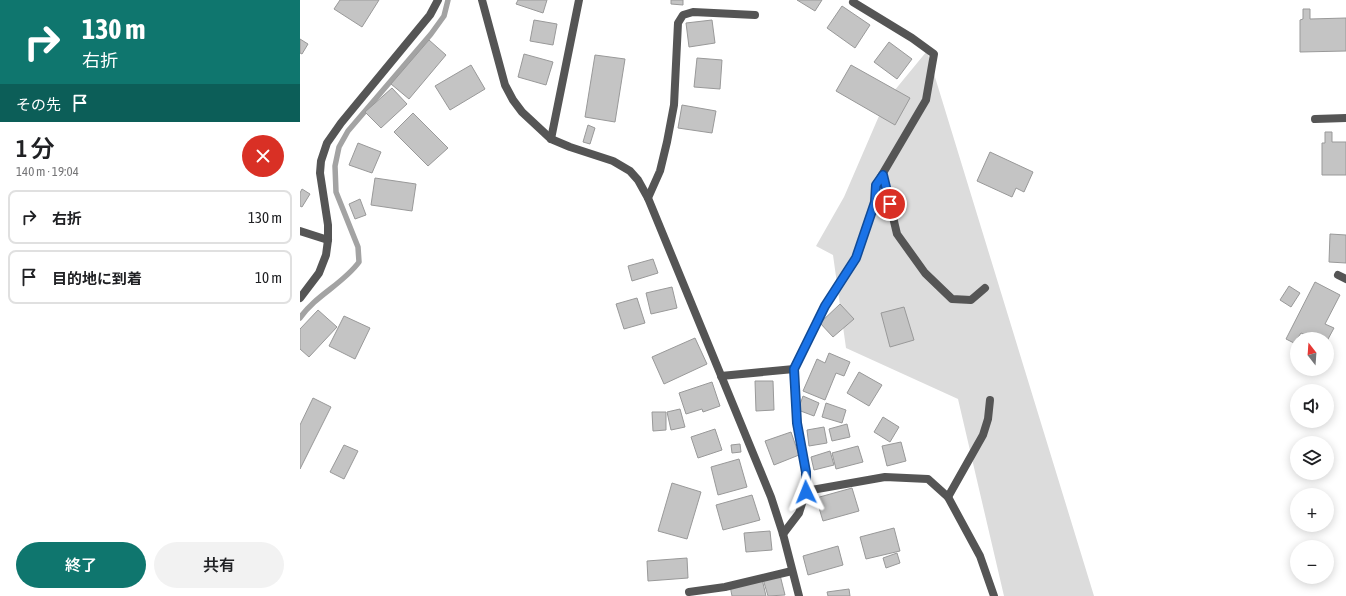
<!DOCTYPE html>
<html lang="ja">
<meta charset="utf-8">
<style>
body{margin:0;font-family:"Asap Condensed","Noto Sans JP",sans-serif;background:#f2f2f2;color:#202124;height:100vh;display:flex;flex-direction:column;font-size:15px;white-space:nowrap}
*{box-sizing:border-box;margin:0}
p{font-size:13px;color:#757577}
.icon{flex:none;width:22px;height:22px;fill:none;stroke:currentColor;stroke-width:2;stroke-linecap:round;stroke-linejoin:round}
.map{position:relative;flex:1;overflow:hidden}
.drawer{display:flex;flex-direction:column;background:#fff;width:300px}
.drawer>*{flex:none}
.hud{background:#0f766e;color:#fff;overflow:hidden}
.needle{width:26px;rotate:343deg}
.tools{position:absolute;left:990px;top:332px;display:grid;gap:8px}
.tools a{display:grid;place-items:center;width:44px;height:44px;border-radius:50%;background:#fff;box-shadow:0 2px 10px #0003;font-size:20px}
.pin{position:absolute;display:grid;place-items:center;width:34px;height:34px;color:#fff;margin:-17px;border:2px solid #fff;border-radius:50%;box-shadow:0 1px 4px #0007}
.me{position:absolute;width:44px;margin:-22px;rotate:358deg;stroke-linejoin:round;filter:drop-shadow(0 0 3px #0008)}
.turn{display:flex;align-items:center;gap:14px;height:84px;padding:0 16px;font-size:18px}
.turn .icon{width:52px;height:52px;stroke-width:2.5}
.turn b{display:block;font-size:28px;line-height:34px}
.then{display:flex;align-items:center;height:38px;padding:0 16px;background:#0003;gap:8px;font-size:15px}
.round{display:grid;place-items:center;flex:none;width:42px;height:42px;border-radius:21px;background:#f2f2f2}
.headline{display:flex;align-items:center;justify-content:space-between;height:68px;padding:0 16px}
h1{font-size:24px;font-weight:600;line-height:30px}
.action{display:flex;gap:8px;margin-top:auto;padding:8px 16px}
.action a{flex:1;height:46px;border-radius:24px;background:#0f766e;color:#fff;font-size:16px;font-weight:600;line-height:46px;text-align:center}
.action a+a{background:#f2f2f2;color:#202124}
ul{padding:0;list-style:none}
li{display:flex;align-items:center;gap:12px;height:54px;margin:0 8px 6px;padding:0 8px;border:2px solid #e0e0e0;border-radius:8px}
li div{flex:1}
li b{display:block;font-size:15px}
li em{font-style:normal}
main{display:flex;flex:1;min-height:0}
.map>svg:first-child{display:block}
</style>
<main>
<section class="drawer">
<div class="hud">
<div class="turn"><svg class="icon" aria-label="right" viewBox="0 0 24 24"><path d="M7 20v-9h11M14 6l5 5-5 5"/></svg><div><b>130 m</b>右折</div></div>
<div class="then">その先<svg class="icon" aria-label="arrive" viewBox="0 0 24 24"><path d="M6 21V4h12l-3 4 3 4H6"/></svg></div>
</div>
<div class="headline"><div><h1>1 分</h1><p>140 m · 19:04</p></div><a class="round" style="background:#d93025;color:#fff"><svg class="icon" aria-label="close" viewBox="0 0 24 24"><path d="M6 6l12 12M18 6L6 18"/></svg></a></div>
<ul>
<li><svg class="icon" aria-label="right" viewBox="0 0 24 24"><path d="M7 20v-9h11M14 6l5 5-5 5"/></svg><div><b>右折</b></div><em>130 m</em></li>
<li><svg class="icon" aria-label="arrive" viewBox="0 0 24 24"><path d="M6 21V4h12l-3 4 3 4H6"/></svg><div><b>目的地に到着</b></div><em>10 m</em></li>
</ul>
<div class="action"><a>終了</a><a>共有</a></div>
</section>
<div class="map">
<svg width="1046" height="596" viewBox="0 0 1046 596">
<rect width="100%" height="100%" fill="#fff"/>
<polygon fill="#dcdcdc" points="627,51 794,596 704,596 658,399 546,348 533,255 516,246 544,197 585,102"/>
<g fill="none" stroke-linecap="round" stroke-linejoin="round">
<path stroke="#a3a3a3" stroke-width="5.5" d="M0 318C16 295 43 284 59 262L58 247 36 192 35 166 39 147 48 131 131 34 144 16 148 0"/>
</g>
<g fill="#c4c4c4" stroke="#999">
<polygon points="40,0 79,0 62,27 34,9"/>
<polygon points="218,0 247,0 243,13 216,4"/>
<polygon points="371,0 383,0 383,5 371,4"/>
<polygon points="497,0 522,0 515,11"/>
<polygon points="542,6 570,25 555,48 527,28"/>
<polygon points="1003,9 1010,9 1010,19 1046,18 1046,51 1000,52 1000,20 1003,19"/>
<polygon points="234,20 257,24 253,45 230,41"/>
<polygon points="412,20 415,43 389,47 386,23"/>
<polygon points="0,39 8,44 2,54 0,53"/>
<polygon points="129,40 146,55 109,99 91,84"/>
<polygon points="589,42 612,59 597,79 574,62"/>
<polygon points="224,54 253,62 246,85 218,77"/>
<polygon points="295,55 325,59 315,122 285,117"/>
<polygon points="397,58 422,60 420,89 394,87"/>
<polygon points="171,65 185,89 150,110 135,86"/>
<polygon points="551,65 610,98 595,125 536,91"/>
<polygon points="92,88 107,104 81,128 65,112"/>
<polygon points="382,105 416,111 412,133 378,128"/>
<polygon points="113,113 148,148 128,166 94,132"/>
<polygon points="288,125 295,128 290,144 283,142"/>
<polygon points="1025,132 1032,132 1032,142 1046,142 1046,175 1022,175 1022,143 1025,143"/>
<polygon points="58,143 81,152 72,173 49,165"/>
<polygon points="690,152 733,172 724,192 716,188 712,197 677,181"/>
<polygon points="75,178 116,184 112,211 71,205"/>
<polygon points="2,189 10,194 2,207 0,206 0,193"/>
<polygon points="60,199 66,215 55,219 49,204"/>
<polygon points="1030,234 1046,235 1046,263 1029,262"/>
<polygon points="353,259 358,273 332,281 328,266"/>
<polygon points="1015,282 1040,295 1025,324 1034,328 1027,341 1027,339 1014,339 1001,333 997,339 996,344 986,339"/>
<polygon points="989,286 1000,293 991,307 980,300"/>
<polygon points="372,287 377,308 351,314 346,293"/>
<polygon points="337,298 345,323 324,329 316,304"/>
<polygon points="540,304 554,319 533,337 520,323"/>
<polygon points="604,307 614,340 590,347 581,313"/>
<polygon points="18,310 37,327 9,357 0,349 0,329"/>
<polygon points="44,316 70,328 55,359 29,346"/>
<polygon points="395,338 407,364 364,384 352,357"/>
<polygon points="529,353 550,362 544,376 536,373 525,400 503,391 517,359 525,363"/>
<polygon points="559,372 582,385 569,406 547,393"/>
<polygon points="455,381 473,381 474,410 456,411"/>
<polygon points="412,382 420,406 403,412 402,409 386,414 379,393"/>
<polygon points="503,396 519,403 514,416 498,410"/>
<polygon points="13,398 31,407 0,469 0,425"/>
<polygon points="526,403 546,410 542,423 522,417"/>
<polygon points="380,409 385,427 371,430 367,412"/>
<polygon points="352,412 366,412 366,430 353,431"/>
<polygon points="583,417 599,427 590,442 574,432"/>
<polygon points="547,424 550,437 532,441 529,429"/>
<polygon points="524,427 527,443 509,446 507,430"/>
<polygon points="415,429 422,450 398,458 391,437"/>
<polygon points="491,432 499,455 474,465 465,441"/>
<polygon points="601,442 606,461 587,466 582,446"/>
<polygon points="440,444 441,452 432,453 431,445"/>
<polygon points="44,445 58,451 44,479 30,472"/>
<polygon points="558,446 563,462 536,469 532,453"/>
<polygon points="530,451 534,465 514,470 511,457"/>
<polygon points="439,459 447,487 418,495 411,467"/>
<polygon points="372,483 401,492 387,539 358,531"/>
<polygon points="552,488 559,511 523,521 516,498"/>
<polygon points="452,495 460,520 423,530 416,505"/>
<polygon points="594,528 600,551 566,559 560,537"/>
<polygon points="470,531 472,550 446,552 444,533"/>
<polygon points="538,546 543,565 508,575 503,556"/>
<polygon points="597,553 600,563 586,568 583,558"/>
<polygon points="387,558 388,578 348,581 347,561"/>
<polygon points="480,575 485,595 468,596 463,579"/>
<polygon points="462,579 466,596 432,596 430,586"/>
<polygon points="549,589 550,596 528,596 527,592"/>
</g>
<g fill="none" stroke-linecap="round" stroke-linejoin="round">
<g stroke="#555" stroke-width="8">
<polyline points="1015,119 1046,118"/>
<polyline points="583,175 597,234 625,273 652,299 671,300 685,288"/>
<polyline points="1038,275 1046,279"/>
<polyline points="506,491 585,477 628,479 648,497 680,556 694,596"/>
<polyline points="648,497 683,435 688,419 690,400"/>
<polyline points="389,592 425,587 492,571"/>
</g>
<g stroke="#555" stroke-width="8">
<polyline points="182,0 205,85 213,100 222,112 251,139 270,147 313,161 330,171 338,180 348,198"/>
<polyline points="455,15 393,12 383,15 378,23 374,105 367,142 360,171 348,198 471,497 483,534 499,596"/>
<polyline points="251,139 279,0"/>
<polyline points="0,231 28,240"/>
<polyline points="0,298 19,273 26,255 28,240 28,225 20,173 21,161 27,143 41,123 130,15 138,0"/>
<polyline points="421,376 494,369 525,306 556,258 575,202 576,185 626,100 634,54 612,38 553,2"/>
<polyline points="483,534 499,513 506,491 506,472 497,423 494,369"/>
</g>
</g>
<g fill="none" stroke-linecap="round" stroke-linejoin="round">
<g stroke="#114b97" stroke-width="10">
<polyline id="route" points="506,492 506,472 497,423 494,369 525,306 556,258 575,202 576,185 583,175 590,204"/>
</g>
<use href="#route" stroke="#1a73e8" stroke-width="7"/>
</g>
</svg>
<div class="tools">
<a><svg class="needle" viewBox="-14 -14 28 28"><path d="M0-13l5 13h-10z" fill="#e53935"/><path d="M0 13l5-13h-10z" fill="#757577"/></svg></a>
<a><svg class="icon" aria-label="sound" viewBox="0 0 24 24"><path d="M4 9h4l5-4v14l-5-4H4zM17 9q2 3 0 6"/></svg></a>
<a><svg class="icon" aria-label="layers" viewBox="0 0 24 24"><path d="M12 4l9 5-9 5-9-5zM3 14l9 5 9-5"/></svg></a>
<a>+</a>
<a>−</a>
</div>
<div class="pin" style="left:590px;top:204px;background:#d93025"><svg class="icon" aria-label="arrive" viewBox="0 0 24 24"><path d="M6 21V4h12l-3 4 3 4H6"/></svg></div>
<svg class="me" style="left:506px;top:492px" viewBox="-20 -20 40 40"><path d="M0-17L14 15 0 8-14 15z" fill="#1a73e8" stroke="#fff" stroke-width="4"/></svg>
</div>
</main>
